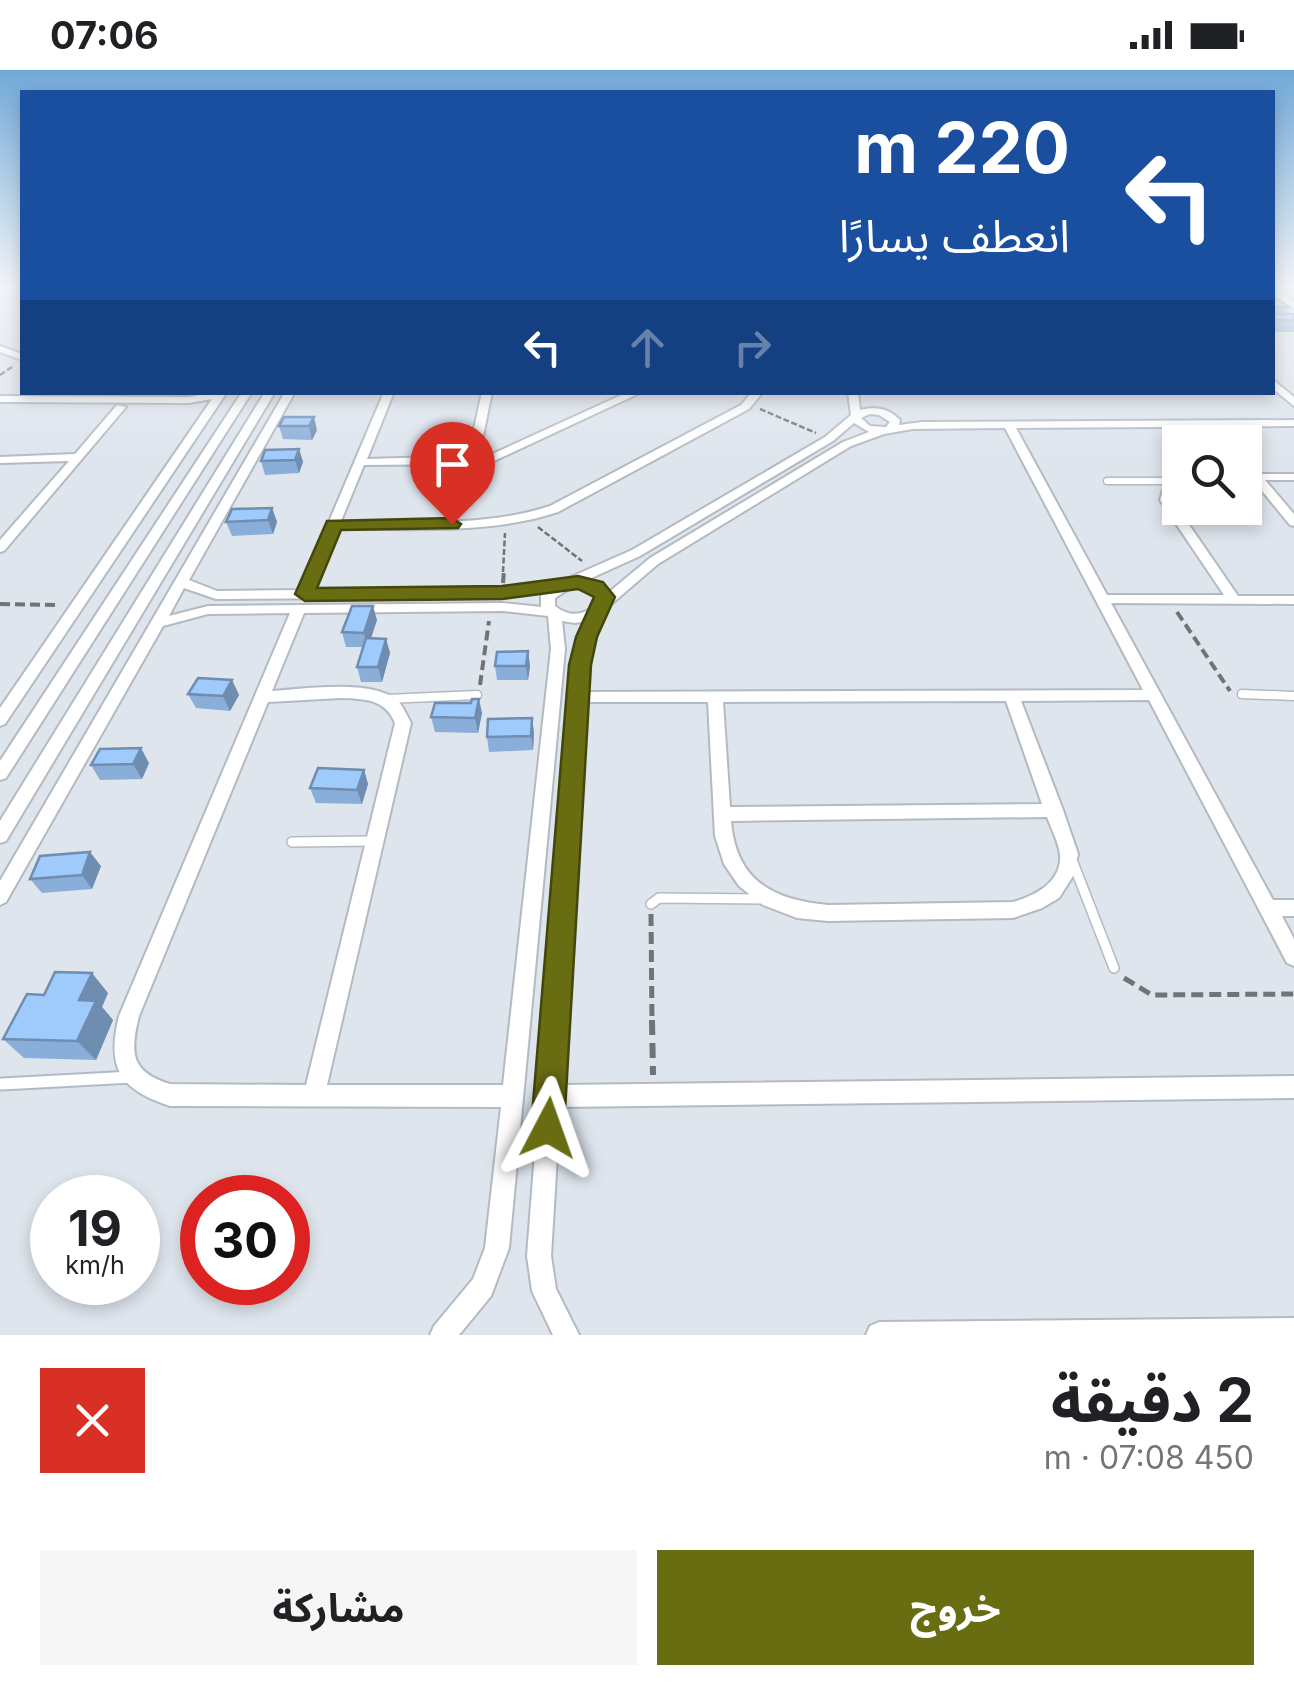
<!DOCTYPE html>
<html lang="ar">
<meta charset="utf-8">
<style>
body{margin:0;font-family:Inter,"Noto Sans Arabic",sans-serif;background:#f6f6f6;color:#202124;direction:rtl;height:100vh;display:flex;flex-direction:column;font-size:38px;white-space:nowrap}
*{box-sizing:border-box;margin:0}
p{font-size:32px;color:#757577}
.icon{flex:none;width:55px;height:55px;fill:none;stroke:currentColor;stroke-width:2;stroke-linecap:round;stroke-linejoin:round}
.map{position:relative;height:1265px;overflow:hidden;direction:ltr}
.drawer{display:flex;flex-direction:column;background:#fff;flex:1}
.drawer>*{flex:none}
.banner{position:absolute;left:20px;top:20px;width:1255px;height:305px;border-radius:0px;box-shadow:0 5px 15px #0003;direction:rtl;background:#1a4fa0;color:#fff;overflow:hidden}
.buttons{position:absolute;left:1162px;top:355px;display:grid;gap:20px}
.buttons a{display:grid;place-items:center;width:100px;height:100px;border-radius:0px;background:#fff;box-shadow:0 5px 15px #0003;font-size:50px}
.speed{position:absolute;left:30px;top:1105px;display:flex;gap:20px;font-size:50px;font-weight:700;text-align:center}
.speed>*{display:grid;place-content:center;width:130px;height:130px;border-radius:50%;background:#fff;box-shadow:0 5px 15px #0003;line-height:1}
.speed small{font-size:25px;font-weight:400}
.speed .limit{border:15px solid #d22;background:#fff;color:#111}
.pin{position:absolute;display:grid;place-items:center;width:85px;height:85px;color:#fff;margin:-102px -42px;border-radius:50% 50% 50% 0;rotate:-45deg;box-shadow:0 0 10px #0007}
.pin .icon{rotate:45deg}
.me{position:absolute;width:110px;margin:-55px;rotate:4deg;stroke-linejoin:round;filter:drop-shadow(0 0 8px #0008)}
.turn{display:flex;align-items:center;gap:35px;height:210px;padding:0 40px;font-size:45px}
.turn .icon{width:130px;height:130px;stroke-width:2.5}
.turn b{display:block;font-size:70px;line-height:85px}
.lanes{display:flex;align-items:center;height:95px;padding:0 40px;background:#0003;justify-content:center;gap:50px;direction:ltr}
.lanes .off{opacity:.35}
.round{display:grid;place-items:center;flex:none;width:105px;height:105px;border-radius:0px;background:#f6f6f6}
.summary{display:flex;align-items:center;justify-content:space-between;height:170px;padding:0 40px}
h1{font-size:60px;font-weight:700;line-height:75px}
.cta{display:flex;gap:20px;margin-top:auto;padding:20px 40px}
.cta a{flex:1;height:115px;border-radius:0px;background:#696d11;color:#fff;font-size:40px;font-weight:700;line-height:115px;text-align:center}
.cta a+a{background:#f6f6f6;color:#202124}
.status{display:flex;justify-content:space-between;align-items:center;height:70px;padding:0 50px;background:#fff;direction:ltr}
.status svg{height:28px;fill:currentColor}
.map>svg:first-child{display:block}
</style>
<div class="status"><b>07:06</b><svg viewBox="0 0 49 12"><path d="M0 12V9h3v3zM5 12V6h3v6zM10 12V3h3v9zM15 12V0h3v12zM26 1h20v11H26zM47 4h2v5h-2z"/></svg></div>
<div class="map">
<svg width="1294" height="1265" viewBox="0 0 1294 1265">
<rect width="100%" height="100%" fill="#dee5ed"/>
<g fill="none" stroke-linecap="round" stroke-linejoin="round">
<g stroke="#b3bac2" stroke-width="9">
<polyline id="service-far3" points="1107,411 1180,411"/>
</g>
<g stroke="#b3bac2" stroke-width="11">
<g id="service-far2">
<polyline points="1242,624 1294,626"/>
<polyline points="387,629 477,625"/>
</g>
</g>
<g stroke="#b3bac2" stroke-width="12">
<g id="service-far1">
<polyline points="292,772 373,771"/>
<polyline points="1072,790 1114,898"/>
<polyline points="651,834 659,828 765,829"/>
</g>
</g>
<g stroke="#b3bac2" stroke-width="15">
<polyline id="service" points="2,1014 132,1007"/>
</g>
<g stroke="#b3bac2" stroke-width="4">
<g id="minor">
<polygon points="1272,216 1294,232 1294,239 1272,223"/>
<polygon points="0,276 22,284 22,290 0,282"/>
<polygon points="1272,309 1294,327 1294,336 1272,318"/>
<polygon points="217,322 227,322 5,654 0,656 0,638 212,329 189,333 0,332 0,326 189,327"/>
<polygon points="242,322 252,322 6,708 0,710 0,691"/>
<polygon points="265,322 275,322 6,771 0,773 0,751"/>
<path d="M285 322H295L189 510 217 521 300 520 384 322H394L367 389 468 386 482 322H492L479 386H488L628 322H642L494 391 472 394 364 395 341 451C410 451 483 458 550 436L741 335 752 322H763L749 339 558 442C488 465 412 458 338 459L313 520 502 519 564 510 632 480 825 367 851 345 848 322H858L860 340C875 336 889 338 900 350L899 355 922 352 1294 350V356L1016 358 1107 525H1224L1160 430 1164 417 1180 408V416L1174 420 1172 430 1238 526H1294V534L1111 533 1273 830H1294V846H1282L1294 869V896L1287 893 1149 630 1021 631 1063 740 1078 784 1073 806 1059 828 1042 838 1013 848 828 851 797 848 763 835 739 816 724 794 715 766 708 632H585L561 1015 1294 1006V1028L560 1037 551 1186 556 1219 579 1265H553L532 1221 527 1186 570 627 579 567 588 551 575 553 562 551 565 579 509 1178 491 1226 459 1265H430L434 1256 473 1209 485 1178 501 1037 170 1036C120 1020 106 998 119 946L290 543 208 544 163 556 6 832 0 835V811ZM870 344 879 345 890 352 886 357 870 356 861 348ZM854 353 869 362 843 372 650 488 608 523 593 511 587 510 640 486 833 371ZM1005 358 1143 620 586 622 587 595 593 567 609 536 658 494 851 376 884 364 913 359ZM572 517 585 518 598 528 596 535C582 546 569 547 555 536V528ZM184 518 216 529 502 527 547 521 541 526V537L503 533 208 536 169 546ZM503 541 548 546 551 579 503 1015H327L411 653C407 646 404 638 399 632 375 608 304 619 272 621L304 543ZM341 628C365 629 385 629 395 653L306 1015 170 1014C130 1002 130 982 139 946L268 632ZM1006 631 1042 734 730 737 723 632ZM1047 747C1051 758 1059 773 1060 785 1062 812 1035 826 1013 832L828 835C773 830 736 811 731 751Z"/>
<polygon points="117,335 126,337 4,481 0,482 0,470 69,391 0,393 0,387 75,384"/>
<polygon points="1245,404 1294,404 1294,410 1265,410 1294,444 1294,456 1290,455 1253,410 1245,410"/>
<polygon points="1294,1248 1294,1265 866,1265 870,1256 879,1252"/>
</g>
</g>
<g stroke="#6f747a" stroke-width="2.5" stroke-dasharray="6 2.5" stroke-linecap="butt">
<polyline points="0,305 12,297"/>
<polyline points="760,339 816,363"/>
<polyline points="538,457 582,491"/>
<polyline points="503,502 505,463"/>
</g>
<g stroke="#6f747a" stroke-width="4" stroke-dasharray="10 5" stroke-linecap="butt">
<polyline points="503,513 504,499"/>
<polyline points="0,534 60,535"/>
<polyline points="1177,542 1230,621"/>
<polyline points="480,615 489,551"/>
</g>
<g stroke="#6f747a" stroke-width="5" stroke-dasharray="12 6" stroke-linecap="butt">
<polyline points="651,844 652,953"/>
<polyline points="1124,908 1152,925 1294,924"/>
</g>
<polyline stroke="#6f747a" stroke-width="6" stroke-dasharray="15 8" stroke-linecap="butt" points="652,950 653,1005"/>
<use href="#service-far3" stroke="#fff" stroke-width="6"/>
<use href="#service-far2" stroke="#fff" stroke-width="8"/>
<use href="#service-far1" stroke="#fff" stroke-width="9"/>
<use href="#service" stroke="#fff" stroke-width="11"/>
<use href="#minor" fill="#fff" fill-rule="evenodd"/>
</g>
<g fill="#89aed9">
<polygon points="1272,226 1289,237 1286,244 1294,244 1294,262 1272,262"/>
<polygon points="284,347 317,360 312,370 283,369 279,356"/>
<polygon points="299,379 303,392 299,403 265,405 261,391"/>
<polygon points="272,438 277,452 273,464 232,466 226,452"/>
<polygon points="377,550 371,568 386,569 390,583 382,612 361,612 357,597 363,577 346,577 342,562"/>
<polygon points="528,581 530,596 528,610 497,610 495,596"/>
<polygon points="232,610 239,625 230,641 196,638 188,624"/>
<polygon points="482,643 478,663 435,662 431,647"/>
<polygon points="532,648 534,663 533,680 489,682 487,667"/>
<polygon points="149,693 142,709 100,710 91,695"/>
<polygon points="364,700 368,714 362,734 316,733 310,718"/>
<polygon points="101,796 92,819 42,823 30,809"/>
<polygon points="108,923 102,937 113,950 96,990 24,988 3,969"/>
</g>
<g fill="#6f8db0">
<polygon points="314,347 317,360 312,370 309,356"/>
<polygon points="299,379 303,392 299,403 295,390"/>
<polygon points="272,438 277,452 273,464 268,450"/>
<polygon points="373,536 377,550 368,577 364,563"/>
<polygon points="386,569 390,583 382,612 378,597"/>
<polygon points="528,581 530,596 528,610 526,596"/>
<polygon points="232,610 239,625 230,641 223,626"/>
<polygon points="479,629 482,643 478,663 475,648"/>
<polygon points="532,648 534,663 533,680 531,666"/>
<polygon points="141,678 149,693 142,709 133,694"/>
<polygon points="364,700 368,714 362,734 357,720"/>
<polygon points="90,782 101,796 92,819 82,805"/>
<polygon points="92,903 108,923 102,937 113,950 96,990 77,971 79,930"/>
</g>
<g fill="#9fcafc" stroke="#6f8db0" stroke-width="2.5">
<polygon points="1272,226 1289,237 1272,237"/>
<polygon points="1272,244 1294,244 1294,250 1276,250 1272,247"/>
<polygon points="284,347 314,347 309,356 279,356"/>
<polygon points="299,379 295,390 261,391 265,380"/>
<polygon points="272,438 268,450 226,452 232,439"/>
<polygon points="352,536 373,536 364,563 342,562"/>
<polygon points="366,568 386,569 378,597 357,597"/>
<polygon points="528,581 526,596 495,596 497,582"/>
<polygon points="198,608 232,610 223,626 188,624"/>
<polygon points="472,629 479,629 475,648 431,647 435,633 471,633"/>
<polygon points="532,648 531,666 487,667 488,649"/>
<polygon points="141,678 133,694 91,695 100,679"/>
<polygon points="318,698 364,700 357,720 310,718"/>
<polygon points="90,782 82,805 30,809 40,786"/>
<polygon points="55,902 92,903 79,930 96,931 77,971 3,969 27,924 44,925"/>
</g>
<linearGradient id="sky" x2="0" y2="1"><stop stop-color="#71a8d8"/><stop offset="0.55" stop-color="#f0f3f7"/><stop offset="1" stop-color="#f0f3f7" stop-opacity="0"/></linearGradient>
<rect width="1294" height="390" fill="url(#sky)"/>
<polygon fill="#696d11" stroke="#44470b" stroke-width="2.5" points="452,448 461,454 458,458 341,460 317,518 502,516 578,506 603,512 615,527 597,567 591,595 564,1058 559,1069 548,1074 536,1069 531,1058 569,595 576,567 594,527 578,519 502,529 305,531 295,524 327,451"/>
</svg>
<div class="buttons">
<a><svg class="icon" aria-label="search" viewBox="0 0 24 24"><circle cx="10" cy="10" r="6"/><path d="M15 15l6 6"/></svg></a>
</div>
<div class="speed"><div>19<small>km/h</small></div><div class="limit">30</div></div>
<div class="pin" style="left:452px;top:454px;background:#d93025"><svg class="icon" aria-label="arrive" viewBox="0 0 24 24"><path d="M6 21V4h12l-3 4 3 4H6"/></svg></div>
<svg class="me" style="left:548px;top:1058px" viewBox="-20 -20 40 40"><path d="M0-17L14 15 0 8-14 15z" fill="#696d11" stroke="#fff" stroke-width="4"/></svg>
<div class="banner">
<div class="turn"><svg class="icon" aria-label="left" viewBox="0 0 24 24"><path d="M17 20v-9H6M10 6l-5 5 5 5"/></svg><div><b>220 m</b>انعطف يسارًا</div></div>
<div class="lanes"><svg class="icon" aria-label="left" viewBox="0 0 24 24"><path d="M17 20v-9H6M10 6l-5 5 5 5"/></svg><svg class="icon off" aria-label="ahead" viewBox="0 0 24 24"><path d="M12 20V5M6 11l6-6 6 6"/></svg><svg class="icon off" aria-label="right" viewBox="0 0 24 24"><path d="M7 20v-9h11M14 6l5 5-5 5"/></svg></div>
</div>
</div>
<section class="drawer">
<div class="summary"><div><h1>2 دقيقة</h1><p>450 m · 07:08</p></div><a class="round" style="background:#d93025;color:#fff"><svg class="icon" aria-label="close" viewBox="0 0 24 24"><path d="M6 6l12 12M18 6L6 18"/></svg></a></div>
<div class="cta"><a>خروج</a><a>مشاركة</a></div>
</section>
